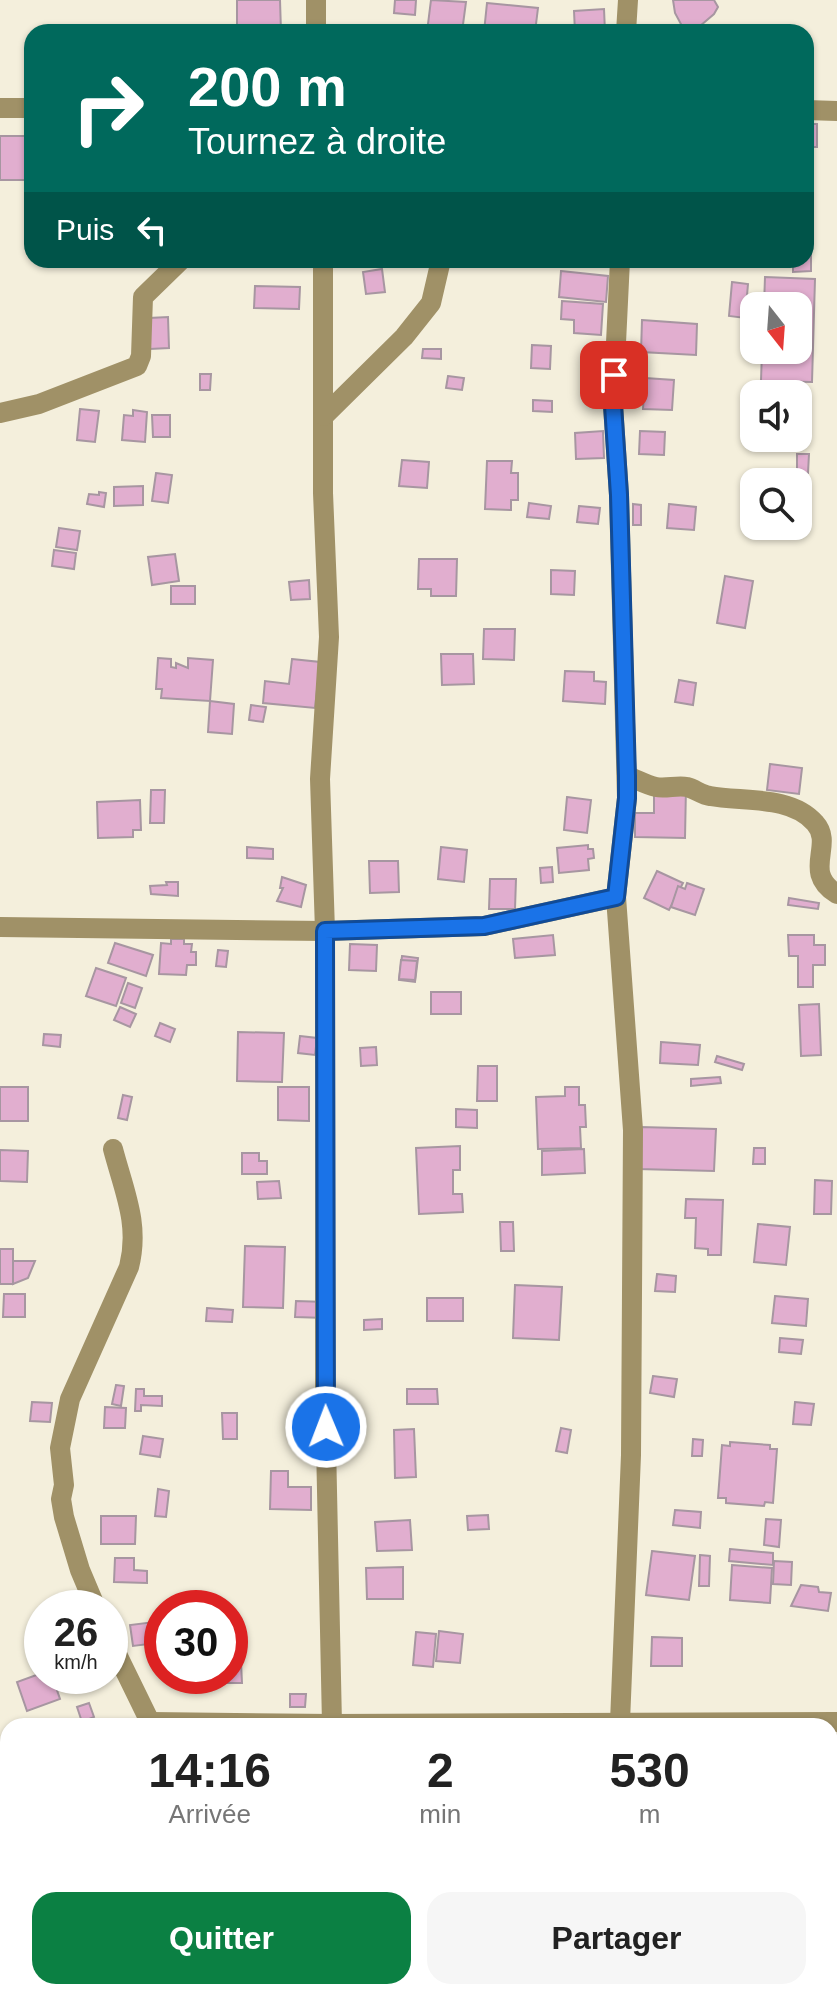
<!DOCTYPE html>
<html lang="fr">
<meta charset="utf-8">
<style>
body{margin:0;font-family:Arial,sans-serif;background:#f6f6f6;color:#222;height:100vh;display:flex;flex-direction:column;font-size:30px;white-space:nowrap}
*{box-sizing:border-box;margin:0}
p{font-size:26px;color:#767676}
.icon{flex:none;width:44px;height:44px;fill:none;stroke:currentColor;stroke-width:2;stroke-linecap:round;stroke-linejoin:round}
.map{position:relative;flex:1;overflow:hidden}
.sheet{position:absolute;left:0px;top:1718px;width:838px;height:282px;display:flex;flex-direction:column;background:#fff;border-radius:24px 24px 0 0;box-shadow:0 2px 6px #0004}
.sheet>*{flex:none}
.guide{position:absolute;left:24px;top:24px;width:790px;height:244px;border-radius:24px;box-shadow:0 2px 6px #0004;background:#00695c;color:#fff;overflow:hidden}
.needle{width:52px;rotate:163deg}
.fabs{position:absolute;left:740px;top:292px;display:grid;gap:16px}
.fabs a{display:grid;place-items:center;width:72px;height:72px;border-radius:16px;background:#fff;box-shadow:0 2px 6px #0004;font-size:40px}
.speed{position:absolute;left:24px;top:1590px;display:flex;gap:16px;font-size:40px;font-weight:700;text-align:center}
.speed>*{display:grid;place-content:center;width:104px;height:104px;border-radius:50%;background:#fff;box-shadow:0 2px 6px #0004;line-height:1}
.speed small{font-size:20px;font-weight:400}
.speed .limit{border:12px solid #d22;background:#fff;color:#111}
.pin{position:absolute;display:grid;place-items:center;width:68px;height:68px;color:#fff;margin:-34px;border-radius:16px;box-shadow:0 4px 12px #0006}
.me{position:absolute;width:88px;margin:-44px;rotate:359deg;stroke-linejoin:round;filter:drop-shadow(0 0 6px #0008)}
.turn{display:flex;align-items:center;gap:28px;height:168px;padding:0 32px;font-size:36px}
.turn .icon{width:104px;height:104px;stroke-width:2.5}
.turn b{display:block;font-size:56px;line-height:68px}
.then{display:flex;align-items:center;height:76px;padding:0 32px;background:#0003;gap:16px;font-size:30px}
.eta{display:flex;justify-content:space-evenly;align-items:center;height:136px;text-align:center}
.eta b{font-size:48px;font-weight:600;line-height:56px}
.button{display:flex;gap:16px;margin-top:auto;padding:16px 32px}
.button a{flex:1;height:92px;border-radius:24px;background:#0b8043;color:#fff;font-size:32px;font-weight:600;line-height:92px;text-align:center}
.button a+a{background:#f6f6f6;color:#222}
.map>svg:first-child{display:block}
</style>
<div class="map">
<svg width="837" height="1999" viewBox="0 0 837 1999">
<rect width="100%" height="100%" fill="#f4efdc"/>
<g fill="#e1aecf" stroke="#a796a1" stroke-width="2">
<polygon points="237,0 280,0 281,32 237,32"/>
<polygon points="395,0 416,0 415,15 394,13"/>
<polygon points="431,0 466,2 462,32 427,32"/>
<polygon points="673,0 714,0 718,7 714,14 700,26 682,26 675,13"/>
<polygon points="487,3 538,8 535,32 484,32"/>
<polygon points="604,9 605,32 575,32 574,11"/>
<rect x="806" y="124" width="11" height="23"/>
<rect x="0" y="136" width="32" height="44"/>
<polygon points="806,247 811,247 811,271 793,272 793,260 806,260"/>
<polygon points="382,269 385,292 366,294 363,272"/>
<polygon points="561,271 608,276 606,302 559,297"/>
<polygon points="765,277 815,279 812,382 761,381 762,350 798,350 798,306 764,306"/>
<polygon points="732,282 748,284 745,318 729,316"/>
<polygon points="255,286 300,287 299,309 254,308"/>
<polygon points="562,301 603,304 601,335 574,333 574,320 561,319"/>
<polygon points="168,317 169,348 150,349 149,318"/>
<polygon points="642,320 697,324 696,355 641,352"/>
<polygon points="532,345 551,346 550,369 531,368"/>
<polygon points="423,349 441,349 441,359 422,358"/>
<polygon points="200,374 211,374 210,390 200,390"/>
<polygon points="448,376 464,378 462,390 446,388"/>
<polygon points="645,378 674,380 672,410 643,409"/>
<polygon points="533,400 552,401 552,412 533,411"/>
<polygon points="80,409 99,411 95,442 77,440"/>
<polygon points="133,410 147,412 145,442 122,440 124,415 133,416"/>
<polygon points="152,415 170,415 170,437 153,437"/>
<polygon points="603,431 604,458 576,459 575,433"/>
<polygon points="640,431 665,432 664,455 639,454"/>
<polygon points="797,454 809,454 808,473 797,473"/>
<polygon points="402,460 429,462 427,488 399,486"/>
<polygon points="487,461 512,461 511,473 518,473 518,500 511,500 511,510 485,509"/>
<polygon points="156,473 172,475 168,503 152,501"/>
<polygon points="143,486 143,505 114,506 114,487"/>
<polygon points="99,492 106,493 104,507 87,504 89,494 99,495"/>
<polygon points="798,493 811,494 810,520 798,519"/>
<polygon points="529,503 551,506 549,519 527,517"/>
<polygon points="633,504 641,505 641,525 633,525"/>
<polygon points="669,504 696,507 694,530 667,528"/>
<polygon points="579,506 600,508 598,524 577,522"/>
<polygon points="59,528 80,531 77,550 56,547"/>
<polygon points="54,550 76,553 74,569 52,566"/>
<polygon points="175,554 179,581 152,585 148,557"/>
<polygon points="419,559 457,559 456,596 431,596 431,589 418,589"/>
<polygon points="551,570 575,571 574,595 551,594"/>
<polygon points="725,576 753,581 745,628 717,623"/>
<polygon points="309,580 310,599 291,600 289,582"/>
<rect x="171" y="586" width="24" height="18"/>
<polygon points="484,629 515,629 514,660 483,659"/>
<polygon points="441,654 473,654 474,684 442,685"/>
<polygon points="158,658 171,659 171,667 176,668 176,663 188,668 188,658 213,660 210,701 161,698 162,689 156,689"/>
<polygon points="292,659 320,662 315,708 263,703 265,681 289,684"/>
<polygon points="565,671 594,672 594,681 606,682 605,704 563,701"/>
<polygon points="679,680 696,683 693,705 675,702"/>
<polygon points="210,701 234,704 232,734 208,732"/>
<polygon points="251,705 266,707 263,722 249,720"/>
<polygon points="770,764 802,768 799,794 767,790"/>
<polygon points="654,786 686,787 685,838 635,837 635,813 654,813"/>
<polygon points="151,790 165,790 164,823 150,823"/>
<polygon points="567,797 591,800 587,833 564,830"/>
<polygon points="140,800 141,830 133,830 133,837 98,838 97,802"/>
<polygon points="588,845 588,849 593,849 594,858 588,859 589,870 559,873 557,848"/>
<polygon points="247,847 273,849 273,859 247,858"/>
<polygon points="441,847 467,850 464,882 438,879"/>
<polygon points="369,861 398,861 399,892 370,893"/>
<polygon points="552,867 553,882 541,883 540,868"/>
<polygon points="657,871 683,883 669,910 644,898"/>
<polygon points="282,877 306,885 301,907 277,901 283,888 280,888"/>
<polygon points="490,879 516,879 515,909 489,909"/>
<polygon points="166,882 178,882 178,896 151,894 150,886 167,885"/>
<polygon points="687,883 704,889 695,915 671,907 678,886 685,889"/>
<polygon points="789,898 819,903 818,909 788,905"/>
<polygon points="553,935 555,955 515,958 513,939"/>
<polygon points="788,935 814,935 814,945 825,945 825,965 813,965 813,987 798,987 798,956 789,956"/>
<polygon points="171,939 184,939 184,944 192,944 191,952 196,952 196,965 187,965 186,975 159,974 161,943 171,944"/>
<polygon points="115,943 153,955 146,976 108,963"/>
<polygon points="350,944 377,945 376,971 349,970"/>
<polygon points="218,950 228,951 226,967 216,966"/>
<polygon points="402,956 418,958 415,982 399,980"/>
<polygon points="401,960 417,961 415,980 399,979"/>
<polygon points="96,968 126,978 116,1006 86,996"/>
<polygon points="128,983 142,988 135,1008 121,1003"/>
<rect x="431" y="992" width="30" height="22"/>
<polygon points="819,1004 821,1055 801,1056 799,1005"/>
<polygon points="120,1007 136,1014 130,1027 114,1020"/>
<polygon points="160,1023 175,1029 170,1042 155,1036"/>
<polygon points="238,1032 284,1033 282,1082 237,1081"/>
<polygon points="44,1034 61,1035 60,1047 43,1045"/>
<polygon points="300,1036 317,1038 315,1055 298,1053"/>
<polygon points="661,1042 700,1045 698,1065 660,1063"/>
<polygon points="376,1047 377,1065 361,1066 360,1048"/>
<polygon points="717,1056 744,1064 742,1070 715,1062"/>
<polygon points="478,1066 497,1066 497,1101 477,1101"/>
<polygon points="720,1077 721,1083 691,1086 691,1079"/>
<rect x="0" y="1087" width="28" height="34"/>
<polygon points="278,1087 309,1087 309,1121 278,1120"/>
<polygon points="565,1087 579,1087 579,1105 585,1105 586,1127 580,1127 581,1148 538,1149 536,1097 565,1096"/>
<polygon points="123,1095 132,1097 127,1120 118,1118"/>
<polygon points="456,1109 477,1110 477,1128 456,1127"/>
<polygon points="640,1127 716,1129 714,1171 638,1169"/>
<polygon points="460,1146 460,1170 453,1170 453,1194 462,1194 463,1212 419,1214 416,1148"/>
<polygon points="754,1148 765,1148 765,1164 753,1164"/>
<polygon points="584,1149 585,1173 542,1175 542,1151"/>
<polygon points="0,1150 28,1151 27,1182 0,1181"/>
<polygon points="242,1153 259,1153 259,1161 267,1161 267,1174 242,1174"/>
<polygon points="815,1180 832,1181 831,1214 814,1214"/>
<polygon points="279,1181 281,1198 258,1199 257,1182"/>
<polygon points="686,1199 723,1200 721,1255 708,1255 708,1249 695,1248 696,1218 685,1218"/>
<polygon points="500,1222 513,1222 514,1251 501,1251"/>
<polygon points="758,1224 790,1227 786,1265 754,1262"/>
<polygon points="245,1246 285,1247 283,1308 243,1307"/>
<rect x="0" y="1249" width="13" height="35"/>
<polygon points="13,1261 35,1261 28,1278 13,1284"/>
<polygon points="657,1274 676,1276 675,1292 655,1291"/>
<polygon points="515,1285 562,1287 559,1340 513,1338"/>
<polygon points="4,1294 25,1294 25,1317 3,1317"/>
<polygon points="775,1296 808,1299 806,1326 772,1323"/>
<rect x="427" y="1298" width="36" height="23"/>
<polygon points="296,1301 326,1302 325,1318 295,1317"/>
<polygon points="207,1308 233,1310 232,1322 206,1321"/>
<polygon points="382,1319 382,1329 364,1330 364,1320"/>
<polygon points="780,1338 803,1340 801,1354 779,1352"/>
<polygon points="653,1376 677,1379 674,1397 650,1393"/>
<polygon points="116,1385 124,1386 121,1406 112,1404"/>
<polygon points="136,1389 144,1389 144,1396 162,1396 162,1406 141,1405 141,1411 135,1411"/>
<polygon points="407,1389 437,1389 438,1404 407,1404"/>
<polygon points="32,1402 52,1403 50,1422 30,1421"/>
<polygon points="795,1402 814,1404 811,1425 793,1424"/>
<polygon points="105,1407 126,1408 125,1428 104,1428"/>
<polygon points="222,1413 237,1413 237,1439 223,1439"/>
<polygon points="561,1428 571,1430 567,1453 556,1451"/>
<polygon points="414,1429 416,1477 395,1478 394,1430"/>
<polygon points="143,1436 163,1439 160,1457 140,1454"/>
<polygon points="693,1439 703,1440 702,1456 692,1456"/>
<polygon points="730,1442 770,1445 770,1449 777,1449 773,1503 765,1502 764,1506 726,1503 726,1498 718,1498 722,1445 730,1446"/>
<polygon points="271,1471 288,1471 288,1487 311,1487 311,1510 270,1509"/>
<polygon points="158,1489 169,1491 166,1517 155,1516"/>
<polygon points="675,1510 701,1512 700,1528 673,1525"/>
<polygon points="488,1515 489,1529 468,1530 467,1516"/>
<polygon points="101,1516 136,1516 135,1544 101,1544"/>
<polygon points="766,1519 781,1520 779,1547 764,1545"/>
<polygon points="410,1520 412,1550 377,1551 375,1522"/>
<polygon points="730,1549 773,1553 773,1565 729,1561"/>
<polygon points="652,1551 695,1556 689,1600 646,1595"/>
<polygon points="700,1555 710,1556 709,1586 699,1586"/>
<polygon points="115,1558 134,1558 134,1570 147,1571 147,1583 114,1582"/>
<polygon points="774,1561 792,1562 791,1585 773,1584"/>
<polygon points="732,1565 772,1568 770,1603 730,1600"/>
<polygon points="403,1567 403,1599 367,1599 366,1568"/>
<polygon points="801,1585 818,1587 819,1592 831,1593 828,1611 791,1606"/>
<polygon points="154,1622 157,1643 133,1646 130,1625"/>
<polygon points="439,1631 463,1634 460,1663 436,1661"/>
<polygon points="416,1632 436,1634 433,1667 413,1665"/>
<polygon points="652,1637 682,1638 682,1666 651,1666"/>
<polygon points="230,1662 241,1662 242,1683 222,1683 222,1676 230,1676"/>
<polygon points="42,1673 42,1676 52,1676 60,1699 27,1711 17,1682"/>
<polygon points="290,1694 306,1694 305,1707 290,1707"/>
<polygon points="89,1703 94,1717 82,1722 77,1707"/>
<polygon points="393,1992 420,1992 421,1999 394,1999"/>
<polygon points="473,1992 511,1992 513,1999 475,1999"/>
<polygon points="668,1992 702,1992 703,1999 669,1999"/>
<rect x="804" y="1992" width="26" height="7"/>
</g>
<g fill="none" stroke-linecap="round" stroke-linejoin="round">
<g stroke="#a09167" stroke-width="20">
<polyline points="316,0 316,32"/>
<polyline points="626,32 628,0"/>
<polyline points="0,108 32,108"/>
<polyline points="806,110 837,111"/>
<polyline points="323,260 323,493 329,637 320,779 325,931 325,1397 332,1724"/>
<polyline points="0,413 39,404 137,366 141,356 143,297 181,260"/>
<polyline points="324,416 404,337 431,303 441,260"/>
<path d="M627 776C636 779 646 785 656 787 666 789 677 785 687 787 695 789 702 795 710 796 742 802 791 795 815 823 835 845 801 872 837 894"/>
<polyline points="0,927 325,931 484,926 616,897"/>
<path d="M96 1608 80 1570 64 1517 61 1499 64 1485 60 1448 70 1399 129 1267C140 1224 124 1191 113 1149"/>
<polyline points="110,1640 152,1726"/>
<polyline points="151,1722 332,1724 837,1722"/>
<polyline points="620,1722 631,1455 633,1130 616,897 627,798 619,495 613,405 620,260"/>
<polyline points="830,1895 837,1894"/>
<polyline points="245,1992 248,1999"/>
</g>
</g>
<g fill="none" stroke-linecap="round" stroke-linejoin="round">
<g stroke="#114b97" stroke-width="20">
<polyline id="route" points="326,1427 325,931 484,926 616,897 627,798 627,776 619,495 613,405 614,375"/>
</g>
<use href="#route" stroke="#1a73e8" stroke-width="14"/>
</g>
</svg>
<div class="fabs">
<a><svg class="needle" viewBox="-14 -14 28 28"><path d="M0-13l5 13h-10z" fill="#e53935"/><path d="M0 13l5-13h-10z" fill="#767676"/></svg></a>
<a><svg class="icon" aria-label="sound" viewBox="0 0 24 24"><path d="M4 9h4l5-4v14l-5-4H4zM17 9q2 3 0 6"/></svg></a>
<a><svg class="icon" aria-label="search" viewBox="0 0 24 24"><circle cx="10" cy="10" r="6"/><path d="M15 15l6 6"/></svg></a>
</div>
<div class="speed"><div>26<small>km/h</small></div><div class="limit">30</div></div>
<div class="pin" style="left:614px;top:375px;background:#d93025"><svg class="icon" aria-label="arrive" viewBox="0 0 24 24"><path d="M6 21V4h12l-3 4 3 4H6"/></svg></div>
<svg class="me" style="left:326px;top:1427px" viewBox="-20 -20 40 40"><circle r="17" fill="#1a73e8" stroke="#fff" stroke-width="3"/><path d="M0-11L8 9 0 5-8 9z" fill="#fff"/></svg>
<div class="guide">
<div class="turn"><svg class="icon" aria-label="right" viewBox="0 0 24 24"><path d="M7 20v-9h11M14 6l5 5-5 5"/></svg><div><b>200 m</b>Tournez à droite</div></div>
<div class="then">Puis<svg class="icon" aria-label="left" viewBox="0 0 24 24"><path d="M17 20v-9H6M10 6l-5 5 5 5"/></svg></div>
</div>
<section class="sheet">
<div class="eta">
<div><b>14:16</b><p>Arrivée</p></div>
<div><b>2</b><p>min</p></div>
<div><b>530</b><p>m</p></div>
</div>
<div class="button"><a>Quitter</a><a>Partager</a></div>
</section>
</div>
